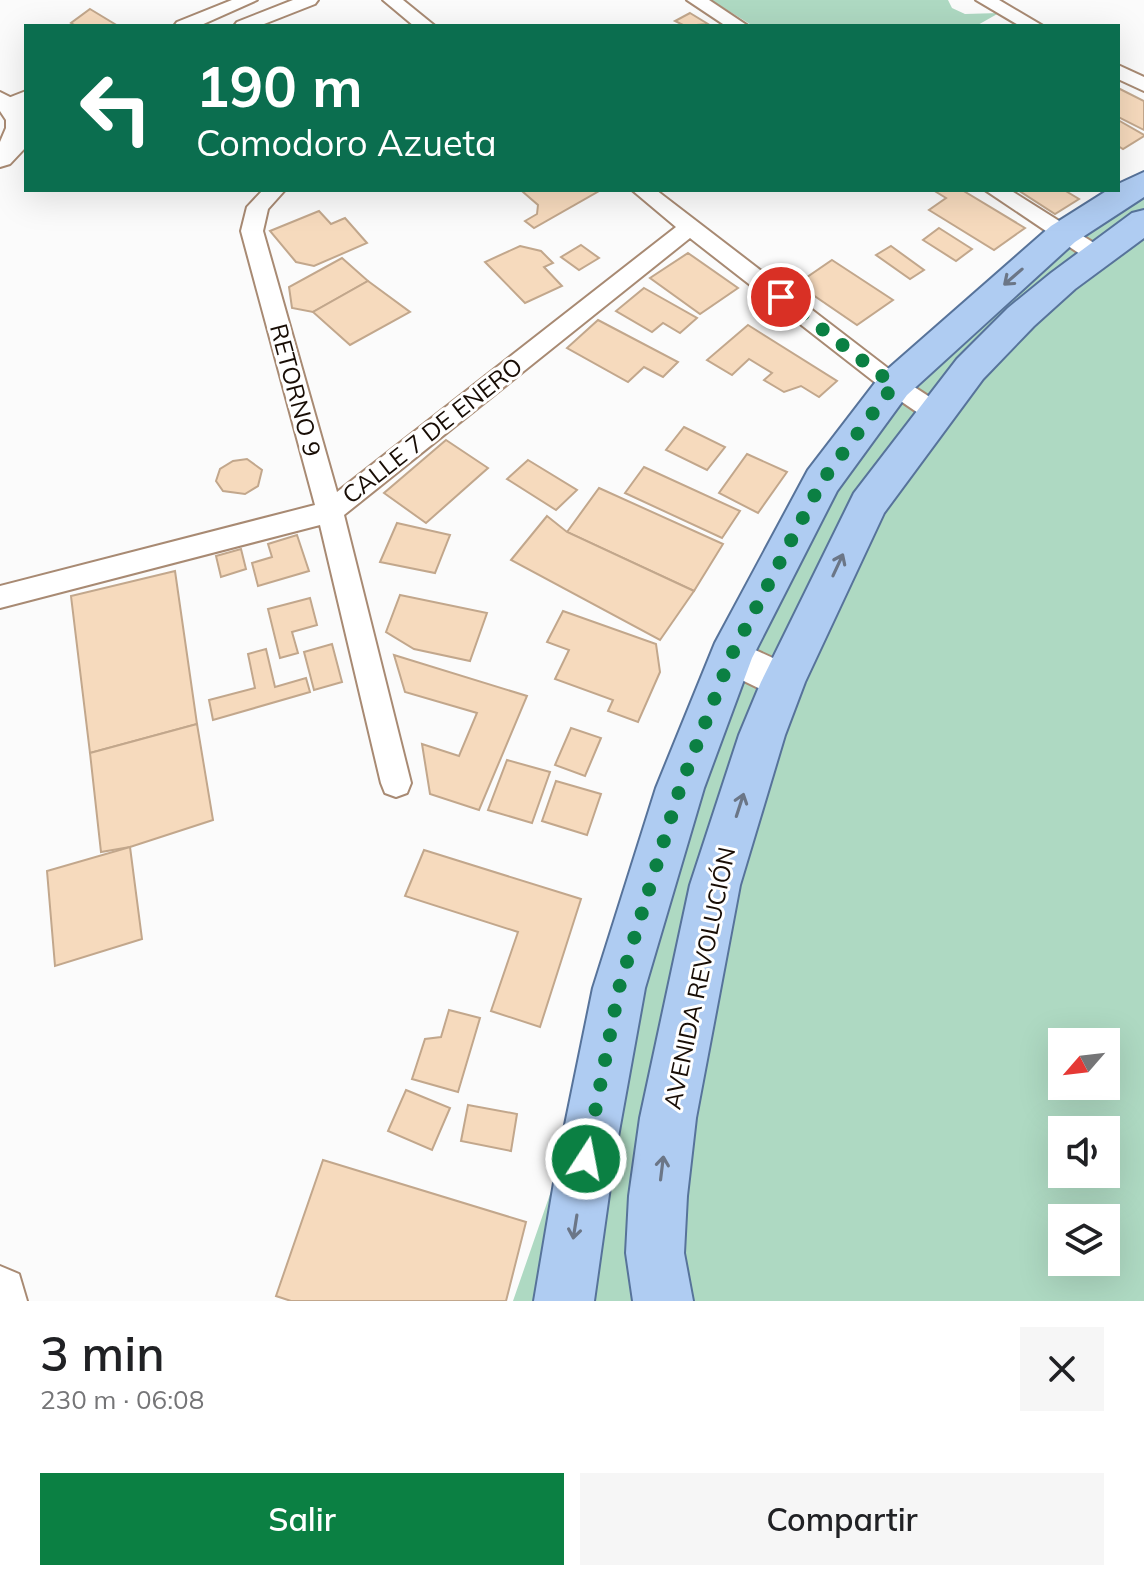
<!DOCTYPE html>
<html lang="es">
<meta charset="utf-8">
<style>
body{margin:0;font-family:Mulish,sans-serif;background:#f6f6f6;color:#202124;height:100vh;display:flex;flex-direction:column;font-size:30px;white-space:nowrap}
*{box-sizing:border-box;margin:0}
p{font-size:26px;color:#757577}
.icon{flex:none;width:44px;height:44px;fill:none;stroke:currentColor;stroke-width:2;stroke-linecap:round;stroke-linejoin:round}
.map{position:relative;height:1301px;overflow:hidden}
.side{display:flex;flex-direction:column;background:#fff;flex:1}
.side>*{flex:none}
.banner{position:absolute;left:24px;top:24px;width:1096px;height:168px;border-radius:0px;box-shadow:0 8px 32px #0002;background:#0b6e4f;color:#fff;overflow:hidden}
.needle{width:52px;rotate:242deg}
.tools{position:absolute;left:1048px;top:1028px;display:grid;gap:16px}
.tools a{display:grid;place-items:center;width:72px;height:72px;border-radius:0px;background:#fff;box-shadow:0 8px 32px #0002;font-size:40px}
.pin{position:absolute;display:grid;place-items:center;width:68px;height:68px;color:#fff;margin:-34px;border:4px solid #fff;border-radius:50%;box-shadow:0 2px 8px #0007}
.me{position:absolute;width:88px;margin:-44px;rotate:11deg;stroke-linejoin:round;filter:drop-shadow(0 0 6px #0008)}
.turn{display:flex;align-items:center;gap:28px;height:168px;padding:0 40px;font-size:36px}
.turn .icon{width:104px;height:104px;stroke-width:2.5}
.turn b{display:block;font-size:56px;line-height:68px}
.round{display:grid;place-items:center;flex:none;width:84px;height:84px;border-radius:0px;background:#f6f6f6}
.summary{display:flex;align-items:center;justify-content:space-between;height:136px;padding:0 40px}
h1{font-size:48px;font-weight:600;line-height:60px}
.primary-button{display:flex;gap:16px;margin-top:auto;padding:16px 40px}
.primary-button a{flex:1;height:92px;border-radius:0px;background:#0b8043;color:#fff;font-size:32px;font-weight:600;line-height:92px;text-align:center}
.primary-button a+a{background:#f6f6f6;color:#202124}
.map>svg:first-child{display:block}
</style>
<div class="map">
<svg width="1144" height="1301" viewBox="0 0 1144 1301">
<rect width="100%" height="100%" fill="#fbfbfb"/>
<g fill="#aed9c2" fill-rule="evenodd">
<polygon points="711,0 948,0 952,8 965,14 999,13 976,26 753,26"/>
<path d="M1144 181V1301H513L786 513 1006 275ZM1062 1042H1106V1086H1062ZM1062 1130H1106V1174H1062ZM1062 1218H1106V1262H1062Z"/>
</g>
<g fill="#f6dabd" stroke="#c2a78c" stroke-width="2">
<polygon points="90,9 118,26 76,26 71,23"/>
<polygon points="690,13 708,24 685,26 675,21"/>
<polygon points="1118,88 1144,101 1144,130 1118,117"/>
<polygon points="1118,120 1144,135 1144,136 1123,149 1118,146"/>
<polygon points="527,190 597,190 599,191 534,228 525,221 537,214 538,205 523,192"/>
<polygon points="933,190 962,190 1025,228 994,250 929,210 946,198"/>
<polygon points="1018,190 1064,190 1079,199 1055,214"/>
<polygon points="319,211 331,224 345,218 367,243 314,266 296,262 270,231"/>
<polygon points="939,228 972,249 956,261 923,240"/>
<polygon points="581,245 599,258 579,270 561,257"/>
<polygon points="520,246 541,251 553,263 544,267 562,286 525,303 485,262"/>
<polygon points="891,246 924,270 910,279 876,255"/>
<polygon points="688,253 738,288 700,314 650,278"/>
<polygon points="342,258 368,281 313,312 292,308 289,287"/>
<polygon points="832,260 893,300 857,325 797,284"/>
<polygon points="368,281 410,312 350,345 313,312"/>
<polygon points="644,288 697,318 680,333 663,323 652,332 616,311"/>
<polygon points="598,320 678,362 663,377 644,367 628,382 567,348"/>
<polygon points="748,325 837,381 819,397 801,386 784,392 764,380 772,373 749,359 732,375 707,360"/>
<polygon points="684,427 725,447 707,470 666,450"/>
<polygon points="446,440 488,468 426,523 384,493"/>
<polygon points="747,454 787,472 758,513 719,493"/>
<polygon points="247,459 262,470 258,486 245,494 223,491 216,481 220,469 233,461"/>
<polygon points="528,460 577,490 556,510 507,479"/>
<polygon points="644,467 740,511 722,538 625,493"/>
<polygon points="599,488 723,544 694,591 567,532"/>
<polygon points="547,516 567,532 694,591 660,640 511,560"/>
<polygon points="397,523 450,535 435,573 380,562"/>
<polygon points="297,535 309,571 258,586 252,563 272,557 268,544"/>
<polygon points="241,549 246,569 221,577 216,556"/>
<polygon points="175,571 197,724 90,753 71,596"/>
<polygon points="400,595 487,613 470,661 414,649 386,632"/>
<polygon points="310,598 317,625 292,632 298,653 280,658 268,609"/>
<polygon points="563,611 656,644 660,672 638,722 608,711 613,700 555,679 569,650 547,642"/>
<polygon points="332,644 342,682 314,690 304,652"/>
<polygon points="266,649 275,687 306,678 310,692 213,720 209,700 255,688 248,654"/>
<polygon points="394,655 527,696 479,810 430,794 422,744 459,756 477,713 405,692"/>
<polygon points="197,724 213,820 130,847 101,852 90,753"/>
<polygon points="571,728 601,738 585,776 555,765"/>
<polygon points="507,760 550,772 532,823 488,810"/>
<polygon points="556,781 601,794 587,835 542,821"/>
<polygon points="130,847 142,939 55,966 47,871"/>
<polygon points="424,850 581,899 540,1027 491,1011 518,932 405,896"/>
<polygon points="449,1010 480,1018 458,1092 412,1079 425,1039 441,1037"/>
<polygon points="406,1090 450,1108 432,1150 388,1131"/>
<polygon points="468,1105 517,1114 511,1151 461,1141"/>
<polygon points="323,1160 526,1222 506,1301 291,1301 276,1296"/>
</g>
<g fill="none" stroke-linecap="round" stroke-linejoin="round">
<g stroke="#a88a73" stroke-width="4">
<g id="minor">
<polygon points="232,0 257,0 199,26 174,26 177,22"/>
<polygon points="293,0 318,0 315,4 259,26 234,26 237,22"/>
<polygon points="383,0 403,0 435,26 414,26"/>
<polygon points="687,0 709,0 748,26 726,26"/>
<polygon points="976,0 999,0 1043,26 1020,26"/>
<polygon points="1118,65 1144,77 1144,91 1118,79"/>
<polygon points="26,91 26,104 10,110 0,104 3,100"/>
<polygon points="263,190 285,190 268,209 263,231 337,492 676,227 632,190 656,190 902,379 945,407 948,413 945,419 936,422 927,419 886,391 690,238 344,515 411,783 407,793 396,797 385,793 381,783 320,525 0,608 0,586 315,505 241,231 247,207"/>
<polygon points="985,190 1010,190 1105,250 1108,255 1105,260 1089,260"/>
</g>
</g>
<g stroke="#a88a73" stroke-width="4">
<g id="secondary">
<polygon points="0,92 26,105 26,147 10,164 0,167 0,142 6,128 6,120 0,111"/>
<polygon points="731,639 797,669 803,682 797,695 783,700 717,668 711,656 717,644"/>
<polygon points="0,1266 19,1274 27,1301 0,1301"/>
</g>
</g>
<g stroke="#57739a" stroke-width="4">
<g id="primary">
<polygon points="1144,172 1144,197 1075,242 907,395 837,491 752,658 704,788 645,988 614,1159 594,1301 534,1301 558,1159 593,988 656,788 715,643 808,470 881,375 1051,226 1108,190 1118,190 1118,184"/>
<polygon points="1144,210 1144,238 1075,289 1034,326 983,379 884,513 805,682 785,735 740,885 696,1118 687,1196 684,1253 693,1301 633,1301 626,1253 629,1196 640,1118 690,885 739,735 761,682 854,493 957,359 1008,308 1051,273 1132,213"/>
</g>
</g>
<use href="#minor" fill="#fff" fill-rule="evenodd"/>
<use href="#secondary" fill="#fff" fill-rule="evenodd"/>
<use href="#primary" fill="#afccf2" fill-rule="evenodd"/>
</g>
<defs><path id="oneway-shaft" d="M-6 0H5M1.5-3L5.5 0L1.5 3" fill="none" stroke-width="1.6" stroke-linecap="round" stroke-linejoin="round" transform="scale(2)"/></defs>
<g stroke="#6b7687">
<use href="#oneway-shaft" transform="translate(1013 277) rotate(139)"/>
<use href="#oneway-shaft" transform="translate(838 565) rotate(-65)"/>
<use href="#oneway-shaft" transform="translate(740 805) rotate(-72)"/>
<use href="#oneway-shaft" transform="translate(662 1168) rotate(-83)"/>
<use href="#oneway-shaft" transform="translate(575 1227) rotate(99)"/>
</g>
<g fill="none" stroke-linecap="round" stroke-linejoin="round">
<polyline stroke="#0b8043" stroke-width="14" stroke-dasharray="0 25.2" points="586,1159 619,988 680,788 731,656 822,481 894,385 781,297"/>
</g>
<g text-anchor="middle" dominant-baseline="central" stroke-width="6" stroke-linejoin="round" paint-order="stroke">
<g font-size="24" fill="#180d05" stroke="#fff">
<text transform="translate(296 390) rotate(75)">RETORNO 9</text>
<text transform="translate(432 430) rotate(-38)">CALLE 7 DE ENERO</text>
<text transform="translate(699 978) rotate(-78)">AVENIDA REVOLUCIÓN</text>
</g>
</g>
</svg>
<div class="tools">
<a><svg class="needle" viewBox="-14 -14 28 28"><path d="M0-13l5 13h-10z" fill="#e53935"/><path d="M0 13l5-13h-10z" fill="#757577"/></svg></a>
<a><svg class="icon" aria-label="sound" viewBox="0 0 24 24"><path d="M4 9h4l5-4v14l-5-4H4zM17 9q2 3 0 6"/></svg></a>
<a><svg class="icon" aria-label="layers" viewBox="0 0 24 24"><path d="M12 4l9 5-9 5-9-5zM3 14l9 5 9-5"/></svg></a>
</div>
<div class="pin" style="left:781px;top:297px;background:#d93025"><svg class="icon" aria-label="arrive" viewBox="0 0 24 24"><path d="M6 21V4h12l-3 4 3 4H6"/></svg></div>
<svg class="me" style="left:586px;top:1159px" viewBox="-20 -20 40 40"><circle r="17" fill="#0b8043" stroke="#fff" stroke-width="3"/><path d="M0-11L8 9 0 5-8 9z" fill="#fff"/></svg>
<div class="banner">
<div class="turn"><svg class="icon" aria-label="left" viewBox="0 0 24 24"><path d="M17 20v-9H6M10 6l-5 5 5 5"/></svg><div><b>190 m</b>Comodoro Azueta</div></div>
</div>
</div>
<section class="side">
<div class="summary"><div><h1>3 min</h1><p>230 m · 06:08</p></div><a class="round"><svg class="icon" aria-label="close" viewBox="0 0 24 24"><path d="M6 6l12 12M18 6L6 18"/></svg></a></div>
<div class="primary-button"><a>Salir</a><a>Compartir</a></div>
</section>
